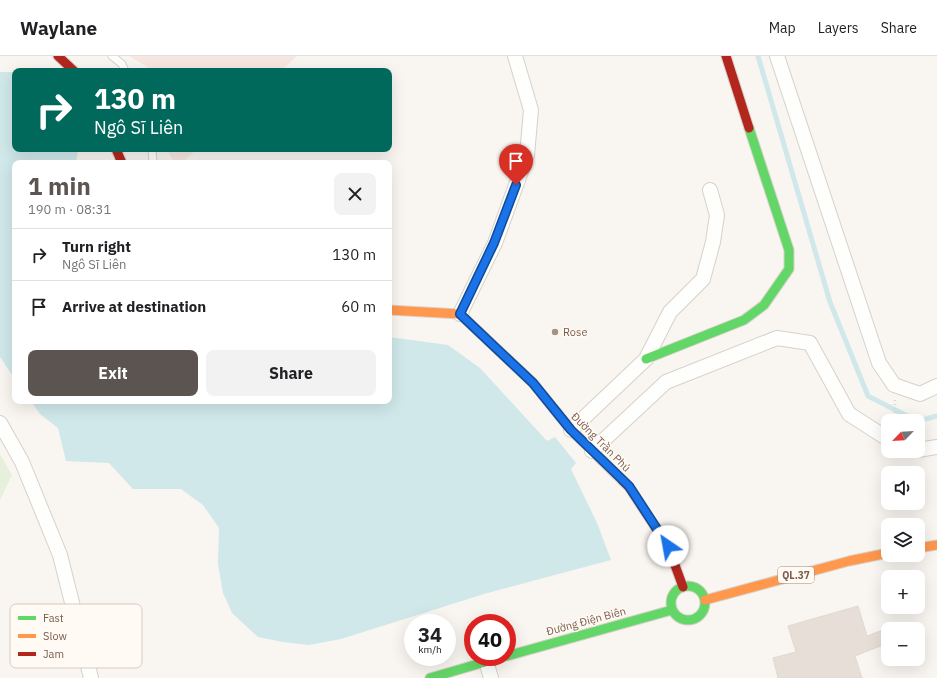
<!DOCTYPE html>
<meta charset="utf-8">
<style>
body{margin:0;font-family:"IBM Plex Sans",sans-serif;background:#f2f2f2;color:#202124;height:100vh;display:flex;flex-direction:column;font-size:15px;white-space:nowrap}
*{box-sizing:border-box;margin:0}
p{font-size:13px;color:#757577}
.icon{flex:none;width:22px;height:22px;fill:none;stroke:currentColor;stroke-width:2;stroke-linecap:round;stroke-linejoin:round}
.map{position:relative;flex:1;overflow:hidden}
.side{position:absolute;left:12px;top:104px;width:380px;height:244px;display:flex;flex-direction:column;background:#fff;border-radius:8px;box-shadow:0 4px 16px #0002}
.side>*{flex:none}
.banner{position:absolute;left:12px;top:12px;width:380px;height:84px;border-radius:8px;box-shadow:0 4px 16px #0002;background:#00695c;color:#fff;overflow:hidden}
.needle{width:26px;rotate:245deg}
.fabs{position:absolute;left:881px;top:358px;display:grid;gap:8px}
.fabs a{display:grid;place-items:center;width:44px;height:44px;border-radius:8px;background:#fff;box-shadow:0 4px 16px #0002;font-size:20px}
.speed{position:absolute;left:404px;top:558px;display:flex;gap:8px;font-size:20px;font-weight:700;text-align:center}
.speed>*{display:grid;place-content:center;width:52px;height:52px;border-radius:50%;background:#fff;box-shadow:0 4px 16px #0002;line-height:1}
.speed small{font-size:10px;font-weight:400}
.speed .limit{border:6px solid #d22;background:#fff;color:#111}
.pin{position:absolute;display:grid;place-items:center;width:34px;height:34px;color:#fff;margin:-41px -17px;border-radius:50% 50% 50% 0;rotate:-45deg;box-shadow:0 0 4px #0007}
.pin .icon{rotate:45deg}
.me{position:absolute;width:44px;margin:-22px;rotate:327deg;stroke-linejoin:round;filter:drop-shadow(0 0 3px #0008)}
.turn{display:flex;align-items:center;gap:14px;height:84px;padding:0 16px;font-size:18px}
.turn .icon{width:52px;height:52px;stroke-width:2.5}
.turn b{display:block;font-size:28px;line-height:34px}
.round{display:grid;place-items:center;flex:none;width:42px;height:42px;border-radius:8px;background:#f2f2f2}
.head{display:flex;align-items:center;justify-content:space-between;height:68px;padding:0 16px}
h1{font-size:24px;font-weight:800;line-height:30px;color:#5c5450}
.primary-button{display:flex;gap:8px;margin-top:auto;padding:8px 16px}
.primary-button a{flex:1;height:46px;border-radius:8px;background:#5c5450;color:#fff;font-size:16px;font-weight:800;line-height:46px;text-align:center}
.primary-button a+a{background:#f2f2f2;color:#202124}
ul{padding:0;list-style:none}
li{display:flex;align-items:center;gap:12px;height:52px;padding:0 16px;border-top:1px solid #e0e0e0}
li div{flex:1}
li b{display:block;font-size:15px}
li em{font-style:normal}
header{display:flex;align-items:center;gap:24px;box-sizing:border-box;height:56px;padding:0 20px;background:#fff;border-bottom:1px solid #e0e0e0}
header strong{font-size:19px}
nav{display:flex;gap:22px;margin-inline-start:auto;font-size:14px}
.map>svg:first-child{display:block}
</style>
<header>
<strong>Waylane</strong>
<nav><a>Map</a><a>Layers</a><a>Share</a></nav>
</header>
<div class="map">
<svg width="937" height="622" viewBox="0 0 937 622">
<rect width="100%" height="100%" fill="#f9f5f0"/>
<g fill="#f6e8e1">
<polygon points="129,0 297,0 281,15 154,15"/>
<polygon points="167,93 197,93 182,107 174,107"/>
</g>
<polygon fill="#e7f0db" points="0,398 12,419 0,444"/>
<g fill="#d0e8ea">
<polygon points="0,16 15,16 15,93 78,93 76,107 15,107 15,323 0,301"/>
<polygon points="389,281 448,289 480,312 547,385 555,381 576,407 571,413 597,467 611,504 484,538 341,583 309,589 283,586 258,581 232,557 223,537 218,508 219,472 203,449 181,433 133,433 109,407 66,405 58,372 40,358 31,345 389,345"/>
</g>
<g fill="none" stroke-linecap="round" stroke-linejoin="round">
<g stroke="#d0e8ea" stroke-width="5">
<polyline points="758,0 830,246 868,340 917,365"/>
<polyline points="918,365 937,360"/>
</g>
</g>
<polygon fill="#e6ded7" stroke="#e2d8d2" points="858,550 867,580 888,572 888,587 855,600 862,622 778,622 773,602 796,596 788,570"/>
<g fill="none" stroke-linecap="round" stroke-linejoin="round">
<g stroke="#d7d1cb" stroke-width="9">
<g id="lane">
<polyline points="112,0 122,8 125,15"/>
<polyline points="152,93 153,107"/>
</g>
</g>
<g stroke="#d7d1cb" stroke-width="16">
<g id="street">
<polyline points="777,0 879,307 894,329 920,338 937,330"/>
<polyline points="460,258 495,187 527,99 531,54 515,0"/>
<polyline points="0,367 22,406 60,499 91,622"/>
<polyline points="571,374 646,303 670,256 703,223 713,186 717,159 710,134"/>
<polyline points="918,394 937,391"/>
<polyline points="592,395 666,326 777,282 810,287 849,358 888,383"/>
<polyline points="486,605 491,622"/>
</g>
</g>
<g stroke="#d9d2cb" stroke-width="11">
<g id="fast">
<polyline points="646,303 744,264 764,249 789,213 789,194 749,72"/>
<circle cx="688" cy="547" r="17"/>
<polyline points="507,600 672,554"/>
<polyline points="430,622 502,601"/>
</g>
</g>
<g stroke="#d9d2cb" stroke-width="11">
<g id="slow">
<polyline points="389,254 460,258 533,327 571,374 622,424"/>
<polyline points="918,492 937,489"/>
<polyline points="705,544 849,505 888,497"/>
</g>
</g>
<g stroke="#d9d2cb" stroke-width="11">
<g id="jam">
<polyline points="58,0 74,15"/>
<polyline points="726,0 749,72"/>
<polyline points="116,93 122,107"/>
<polyline points="622,424 629,431 668,490 683,531"/>
</g>
</g>
<polyline stroke="#dcd5d0" stroke-width="2.5" stroke-dasharray="1 3" stroke-linecap="butt" points="895,344 895,365"/>
<use href="#lane" stroke="#fefefd" stroke-width="7"/>
<use href="#street" stroke="#fefefd" stroke-width="14"/>
<use href="#fast" stroke="#63d668" stroke-width="9"/>
<use href="#slow" stroke="#ff974d" stroke-width="9"/>
<use href="#jam" stroke="#b3261e" stroke-width="9"/>
</g>
<g fill="none" stroke-linecap="round" stroke-linejoin="round">
<g stroke="#114b97" stroke-width="10">
<polyline id="route" points="516,129 494,187 460,258 533,327 571,374 629,430 668,490"/>
</g>
<use href="#route" stroke="#1a73e8" stroke-width="7"/>
</g>
<circle fill="#a69286" stroke="#fffaf3" stroke-width="1.5" cx="555" cy="276" r="4"/>
<g text-anchor="middle" dominant-baseline="central" stroke-width="3" stroke-linejoin="round" paint-order="stroke">
<rect fill="#fffaf3" stroke="#a28b7f" stroke-width="1" x="778" y="511" width="36" height="16" rx="3"/>
<g font-size="10" font-weight="bold" fill="#7a5c4d">
<text x="796" y="519">QL.37</text>
</g>
<g font-size="11" fill="#7a5c4d" stroke="#fffaf3" text-anchor="start">
<text x="563" y="276">Rose</text>
</g>
<g font-size="11" fill="#7a5c4d" stroke="#fffaf3">
<text transform="translate(601 386) rotate(45)">Đường Trần Phú</text>
<text transform="translate(586 565) rotate(-15)">Đường Điện Biên</text>
</g>
</g>
<rect x="10" y="548" width="132" height="64" rx="6" fill="#fffaf3" stroke="#d7cbc1" stroke-width="1"/>
<rect x="18" y="560" width="18" height="4" fill="#63d668"/>
<rect x="18" y="578" width="18" height="4" fill="#ff974d"/>
<rect x="18" y="596" width="18" height="4" fill="#b3261e"/>
<g font-size="11" fill="#7a5c4d">
<text x="43" y="566">Fast</text>
<text x="43" y="584">Slow</text>
<text x="43" y="602">Jam</text>
</g>
</svg>
<div class="fabs">
<a><svg class="needle" viewBox="-14 -14 28 28"><path d="M0-13l5 13h-10z" fill="#e53935"/><path d="M0 13l5-13h-10z" fill="#757577"/></svg></a>
<a><svg class="icon" aria-label="sound" viewBox="0 0 24 24"><path d="M4 9h4l5-4v14l-5-4H4zM17 9q2 3 0 6"/></svg></a>
<a><svg class="icon" aria-label="layers" viewBox="0 0 24 24"><path d="M12 4l9 5-9 5-9-5zM3 14l9 5 9-5"/></svg></a>
<a>+</a>
<a>−</a>
</div>
<div class="speed"><div>34<small>km/h</small></div><div class="limit">40</div></div>
<div class="pin" style="left:516px;top:129px;background:#d93025"><svg class="icon" aria-label="arrive" viewBox="0 0 24 24"><path d="M6 21V4h12l-3 4 3 4H6"/></svg></div>
<svg class="me" style="left:668px;top:490px" viewBox="-20 -20 40 40"><circle r="19" fill="#fff"/><path d="M0-13L10 11 0 6-10 11z" fill="#1a73e8"/></svg>
<div class="banner">
<div class="turn"><svg class="icon" aria-label="right" viewBox="0 0 24 24"><path d="M7 20v-9h11M14 6l5 5-5 5"/></svg><div><b>130 m</b>Ngô Sĩ Liên</div></div>
</div>
<section class="side">
<div class="head"><div><h1>1 min</h1><p>190 m · 08:31</p></div><a class="round"><svg class="icon" aria-label="close" viewBox="0 0 24 24"><path d="M6 6l12 12M18 6L6 18"/></svg></a></div>
<ul>
<li><svg class="icon" aria-label="right" viewBox="0 0 24 24"><path d="M7 20v-9h11M14 6l5 5-5 5"/></svg><div><b>Turn right</b><p>Ngô Sĩ Liên</p></div><em>130 m</em></li>
<li><svg class="icon" aria-label="arrive" viewBox="0 0 24 24"><path d="M6 21V4h12l-3 4 3 4H6"/></svg><div><b>Arrive at destination</b></div><em>60 m</em></li>
</ul>
<div class="primary-button"><a>Exit</a><a>Share</a></div>
</section>
</div>
